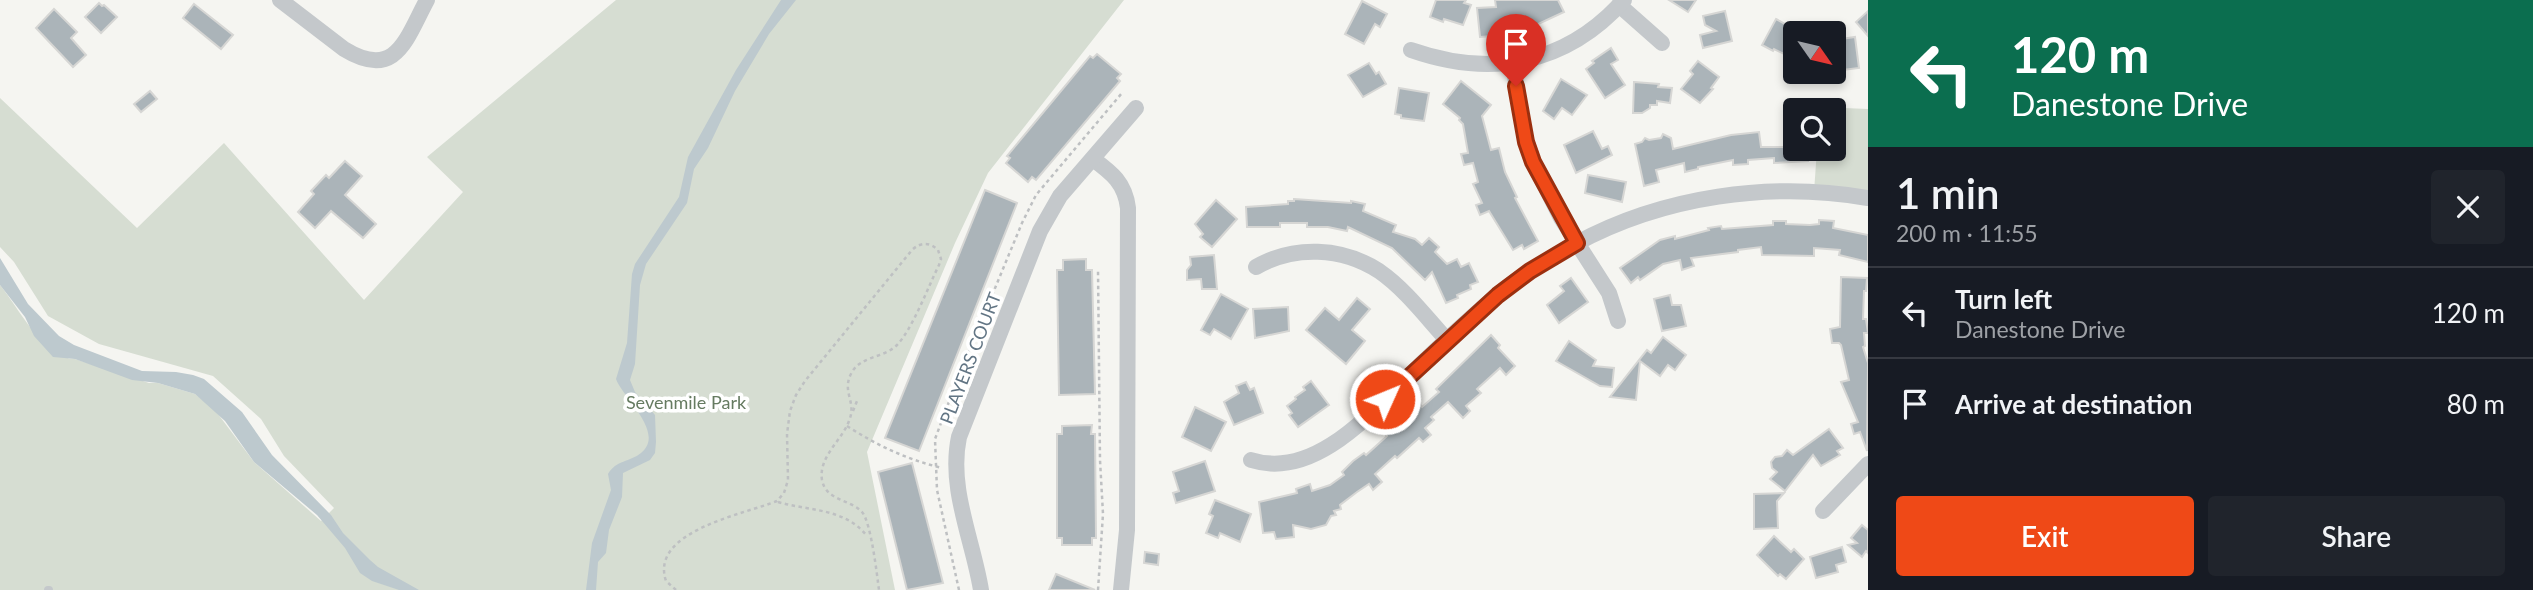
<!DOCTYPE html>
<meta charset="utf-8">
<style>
body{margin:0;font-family:Lato,sans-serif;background:#20242c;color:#f1f3f6;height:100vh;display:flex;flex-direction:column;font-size:26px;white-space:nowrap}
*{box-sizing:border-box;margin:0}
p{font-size:23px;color:#9ea1a6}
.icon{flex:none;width:38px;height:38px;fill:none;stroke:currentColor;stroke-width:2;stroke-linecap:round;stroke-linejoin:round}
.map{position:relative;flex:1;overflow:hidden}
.sheet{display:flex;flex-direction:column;background:#171b24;width:665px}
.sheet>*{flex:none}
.hud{background:#0b6e4f;color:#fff;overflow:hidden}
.needle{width:46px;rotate:124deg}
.controls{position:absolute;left:1783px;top:21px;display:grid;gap:14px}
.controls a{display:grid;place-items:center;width:63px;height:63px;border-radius:7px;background:#171b24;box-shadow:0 4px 10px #0003;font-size:35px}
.pin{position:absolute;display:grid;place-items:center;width:60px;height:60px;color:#fff;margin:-72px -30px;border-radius:50% 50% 50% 0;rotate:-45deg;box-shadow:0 0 7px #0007}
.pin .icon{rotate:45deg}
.me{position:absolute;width:77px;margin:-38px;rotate:46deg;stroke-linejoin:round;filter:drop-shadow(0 0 5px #0008)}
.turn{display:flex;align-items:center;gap:24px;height:147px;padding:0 28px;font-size:32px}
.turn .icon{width:91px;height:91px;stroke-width:2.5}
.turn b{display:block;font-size:49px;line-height:60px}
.round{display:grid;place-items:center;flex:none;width:74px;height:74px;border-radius:7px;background:#20242c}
.summary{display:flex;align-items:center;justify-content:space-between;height:119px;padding:0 28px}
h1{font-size:42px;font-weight:600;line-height:52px}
.primary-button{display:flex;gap:14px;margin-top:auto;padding:14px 28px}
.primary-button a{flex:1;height:80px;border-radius:7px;background:#ef4917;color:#fff;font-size:28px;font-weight:600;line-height:80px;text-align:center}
.primary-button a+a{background:#20242c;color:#f1f3f6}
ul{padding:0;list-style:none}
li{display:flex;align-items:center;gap:21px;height:91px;padding:0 28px;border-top:2px solid #363941}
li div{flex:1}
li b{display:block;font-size:26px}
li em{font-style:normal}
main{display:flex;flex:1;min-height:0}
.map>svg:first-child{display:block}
</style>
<main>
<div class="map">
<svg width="1868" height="590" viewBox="0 0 1868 590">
<rect width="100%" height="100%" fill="#f5f5f1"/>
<g fill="#d6ddd2">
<path d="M616 0H1124L988 173 955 243 867 452 895 590H0V285C18 307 44 359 75 359L149 383H158L195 394 215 410 254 462 321 521 334 508 284 456 261 419 213 376 99 344 48 316 14 262 0 247V98L137 228 224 143 364 300 463 192 427 157Z"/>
<polygon points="1820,107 1868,109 1868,198 1814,192 1817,149 1834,149 1834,110 1819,110"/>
</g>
<g fill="#bdc9ce">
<path d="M781 0H796L769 34 735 91 708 148 694 169 687 203 646 264 640 285 635 364 630 380 635 392 655 415 656 442 655 453 650 460 623 473 622 497 609 530 606 553 598 562 596 590H586L592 543 611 490 608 474C616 460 630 462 641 453 666 433 623 398 616 379L627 343 632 274 635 264 679 197 688 157 736 70Z"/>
<polygon points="0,258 28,304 59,336 74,345 142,371 176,372 193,375 204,379 242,412 272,455 331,515 343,533 370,560 378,567 419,590 399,590 372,581 360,573 345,548 317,515 254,462 225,421 195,394 158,383 132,380 75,359 53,357 34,336 25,317 0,285"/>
</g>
<g fill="#abb4b9" stroke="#d6d6d4" stroke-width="2">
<polygon points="1436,0 1466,0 1464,3 1471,5 1463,25 1444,19 1443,22 1430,17"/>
<polygon points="1495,0 1558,0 1564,12 1517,34 1480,37 1477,8 1496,7"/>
<polygon points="1669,0 1696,0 1688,12"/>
<polygon points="1362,1 1387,14 1380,27 1375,24 1364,44 1345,34"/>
<polygon points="99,3 102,6 104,5 117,17 101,33 85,17"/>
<polygon points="194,4 233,35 221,49 183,18"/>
<polygon points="54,9 77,32 71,38 86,55 73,67 36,28"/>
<polygon points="1725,11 1732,41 1703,48 1700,35 1716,31 1705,25 1703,16"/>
<polygon points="1868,11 1868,36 1856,22"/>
<polygon points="1776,19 1796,30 1796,60 1774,49 1773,51 1762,45"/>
<polygon points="1855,37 1859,68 1834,71 1834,40"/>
<polygon points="1611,48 1618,60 1611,64 1625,85 1605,98 1586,69 1594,63 1592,61"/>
<polygon points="1097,54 1121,74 1117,78 1120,81 1036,180 1032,177 1028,182 1006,163 1010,158 1007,156 1090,56 1093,58"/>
<polygon points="1698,61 1719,77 1711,88 1713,89 1700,103 1681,89 1693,74 1690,71"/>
<polygon points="1369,63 1376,74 1379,72 1386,84 1363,97 1348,75"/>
<polygon points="1561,79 1587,95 1572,115 1562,108 1554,119 1543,111"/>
<polygon points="1461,81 1491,105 1482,116 1491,150 1499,148 1505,172 1517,197 1515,198 1538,241 1524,249 1522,245 1513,250 1489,211 1480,215 1476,205 1482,203 1473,184 1478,182 1473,163 1464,165 1461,154 1468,153 1463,124 1459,120 1460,118 1443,104"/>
<polygon points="1634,82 1659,84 1658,87 1672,88 1670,103 1657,101 1657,105 1650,105 1650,108 1642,113 1633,113"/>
<polygon points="1399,88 1429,93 1424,121 1401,118 1401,115 1395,114"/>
<polygon points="150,91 157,99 141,112 134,104"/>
<polygon points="1593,131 1602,149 1608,146 1612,155 1576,173 1564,145"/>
<polygon points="1759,132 1761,147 1785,147 1785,140 1796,140 1796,149 1808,149 1808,161 1774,163 1774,158 1748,160 1748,164 1733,165 1733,160 1698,167 1698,169 1685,172 1684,163 1656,170 1659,182 1644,186 1635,144 1642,142 1645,138 1649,140 1661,138 1663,134 1671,138 1673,149 1731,135"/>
<polygon points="345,161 362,176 345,195 376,224 363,238 331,211 315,228 298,212 314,194 311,191 326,175 329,178"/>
<polygon points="1588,175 1626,182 1622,202 1585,193"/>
<polygon points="985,190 1017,203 919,451 885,438"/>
<polygon points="1294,199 1351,203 1351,201 1365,204 1363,211 1396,225 1393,232 1415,239 1422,245 1429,238 1439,247 1435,252 1447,264 1457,259 1461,267 1469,263 1478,282 1470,285 1471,289 1457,295 1458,298 1446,303 1432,272 1425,280 1392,248 1348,227 1347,231 1328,227 1307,227 1307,223 1280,223 1280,227 1247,227 1246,207 1288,204 1288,201 1294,201"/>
<polygon points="1216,200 1237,219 1212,247 1200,237 1203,234 1195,224"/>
<polygon points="1819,220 1834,221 1833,228 1868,235 1868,262 1839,255 1840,250 1814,248 1814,256 1762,255 1761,247 1738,250 1738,252 1691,258 1694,266 1682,270 1680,260 1663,264 1640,280 1638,277 1631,283 1620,268 1660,240 1675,236 1675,239 1709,230 1708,228 1721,226 1722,229 1773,225 1773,221 1786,221 1786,224 1810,225 1819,224"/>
<polygon points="1214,255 1217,289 1202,289 1201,279 1187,280 1187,270 1191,265 1190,257"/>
<polygon points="1086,259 1086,270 1092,270 1095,394 1059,395 1057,270 1063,270 1063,260"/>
<polygon points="1841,277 1867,278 1866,291 1864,291 1863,319 1866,319 1868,333 1864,333 1865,346 1863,347 1868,363 1867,451 1860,432 1854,434 1851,424 1858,422 1841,382 1849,380 1841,345 1839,343 1832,343 1830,329 1840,327"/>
<polygon points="1571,278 1588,302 1559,323 1547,305 1564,291 1560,286"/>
<polygon points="1221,294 1248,309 1231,339 1214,329 1210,335 1201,330"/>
<polygon points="1670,295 1672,305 1681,305 1686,326 1662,331 1654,299"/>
<polygon points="1357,298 1370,309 1352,330 1365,341 1346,364 1306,330 1325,308 1339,320"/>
<polygon points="1288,307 1289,331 1255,338 1253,309"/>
<polygon points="1491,335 1500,345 1498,348 1515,366 1506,375 1500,368 1477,389 1481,393 1466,406 1470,411 1463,418 1448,402 1431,417 1434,420 1425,428 1431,435 1423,442 1419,438 1397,458 1395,456 1375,474 1382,482 1373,490 1369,484 1357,492 1340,505 1341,509 1334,511 1336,515 1331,516 1326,525 1311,529 1293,525 1294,537 1276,539 1274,532 1263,533 1259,502 1297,493 1296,489 1310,484 1312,491 1330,485 1344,475 1342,472 1353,461 1364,453 1366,455 1387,436 1385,434 1395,425 1420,404 1422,407 1439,392 1436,389"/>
<polygon points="1663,337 1686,355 1675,370 1668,365 1660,376 1640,361 1636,400 1610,397 1647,350 1651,353"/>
<polygon points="1569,341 1596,360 1593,366 1614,368 1612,387 1600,386 1556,361"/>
<polygon points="1311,381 1329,405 1298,427 1289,415 1292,413 1287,406 1296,399 1295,397 1305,390 1303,387"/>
<polygon points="1246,382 1250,390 1254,388 1263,413 1234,425 1224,402 1239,393 1236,386"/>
<polygon points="1195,407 1226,422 1211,451 1182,437"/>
<polygon points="1092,425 1091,434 1095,434 1096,538 1092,538 1092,545 1062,545 1062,538 1057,538 1057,434 1062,434 1062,426"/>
<polygon points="1829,429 1843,448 1837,451 1840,455 1821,466 1813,455 1785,491 1770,479 1777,472 1772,468 1771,462 1775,457 1782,456 1787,450 1793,455"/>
<polygon points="1205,461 1215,491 1176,503 1173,493 1179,491 1173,472"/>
<polygon points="912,463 943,583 907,590 878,472"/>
<polygon points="1784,493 1777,501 1778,528 1754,529 1754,494"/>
<polygon points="1215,500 1251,514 1240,542 1220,533 1218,538 1206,533 1213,516 1209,514"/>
<polygon points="1862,525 1868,530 1868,553 1866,551 1862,557 1848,545 1857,543 1851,538"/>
<polygon points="1774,536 1791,552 1794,549 1804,559 1786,579 1780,574 1778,576 1757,555"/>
<polygon points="1842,547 1846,562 1836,565 1838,572 1816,578 1810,557"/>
<polygon points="1145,552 1159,554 1158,565 1144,563"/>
<polygon points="1056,574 1095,590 1049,590"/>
</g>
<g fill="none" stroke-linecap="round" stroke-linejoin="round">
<g stroke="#bec0c2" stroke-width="2.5" stroke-dasharray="3.5 3.5" stroke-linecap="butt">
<polyline points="853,411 857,401"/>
<path d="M847 426C878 446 906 459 942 468"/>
<path d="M778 502C809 511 845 508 867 536"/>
<path d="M676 590 666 581C649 531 745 514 777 501L784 493 788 480 787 434 790 411 796 395 805 381 912 250C920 242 930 242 938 250L941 259 939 265C928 287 913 328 897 345 884 358 861 356 852 372 841 391 856 401 850 418 844 439 818 456 822 480 826 501 850 499 862 512 871 522 877 575 879 590"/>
<polyline points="959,590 937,490 935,439 959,375 1022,223 1036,195 1122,93"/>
<polyline points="1098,590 1103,514 1100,460 1098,269"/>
</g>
<polyline stroke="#c4c8cb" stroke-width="8" points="48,590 49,590"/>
<g stroke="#c4c8cb" stroke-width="16">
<path d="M280 0 344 49C396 81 406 39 427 0"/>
<polyline points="1619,5 1662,43"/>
<path d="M1411 50C1491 78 1566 65 1624 0"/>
<polyline points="1513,63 1524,133 1533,162 1561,218 1609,293 1618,321"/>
<path d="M1093 159C1112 173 1125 183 1128 208L1127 530 1121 590"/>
<path d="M1256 267C1294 245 1342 247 1379 271 1405 289 1426 317 1447 340"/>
<path d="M1251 460C1317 481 1375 408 1418 367 1443 343 1469 319 1496 296 1520 276 1548 259 1575 244 1663 196 1771 181 1868 198"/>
<polyline points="1823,511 1868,464"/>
<path d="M981 590C973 540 948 488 959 437L1040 231 1060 196 1136 108"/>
</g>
</g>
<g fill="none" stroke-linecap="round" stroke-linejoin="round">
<g stroke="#9b2f0f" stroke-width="18">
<polyline id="route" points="1385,399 1498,295 1530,271 1577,243 1533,162 1526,142 1516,86"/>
</g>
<use href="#route" stroke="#ef4917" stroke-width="12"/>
</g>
<g text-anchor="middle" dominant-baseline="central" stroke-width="7" stroke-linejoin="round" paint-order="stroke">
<g font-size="18" fill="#627584" stroke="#fff">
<text transform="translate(970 358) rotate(-69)">PLAYERS COURT</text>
</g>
<g font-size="18" fill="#667b61" stroke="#fff">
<text x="686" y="402">Sevenmile Park</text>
</g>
</g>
</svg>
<div class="controls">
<a><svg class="needle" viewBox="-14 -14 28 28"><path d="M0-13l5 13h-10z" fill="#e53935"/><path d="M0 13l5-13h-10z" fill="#9ea1a6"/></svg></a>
<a><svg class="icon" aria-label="search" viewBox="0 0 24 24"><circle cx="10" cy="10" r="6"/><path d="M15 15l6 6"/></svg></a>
</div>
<div class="pin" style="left:1516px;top:86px;background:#d93025"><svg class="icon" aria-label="arrive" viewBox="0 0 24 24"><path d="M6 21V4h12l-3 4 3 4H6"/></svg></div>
<svg class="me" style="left:1385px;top:399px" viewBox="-20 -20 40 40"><circle r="17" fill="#ef4917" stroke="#fff" stroke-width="3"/><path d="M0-11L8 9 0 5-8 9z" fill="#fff"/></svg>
</div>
<section class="sheet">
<div class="hud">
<div class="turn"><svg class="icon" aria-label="left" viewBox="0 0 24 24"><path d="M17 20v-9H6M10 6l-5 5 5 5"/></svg><div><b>120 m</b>Danestone Drive</div></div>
</div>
<div class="summary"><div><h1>1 min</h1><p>200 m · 11:55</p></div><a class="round"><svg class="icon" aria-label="close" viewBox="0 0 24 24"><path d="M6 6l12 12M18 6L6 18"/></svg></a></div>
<ul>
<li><svg class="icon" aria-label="left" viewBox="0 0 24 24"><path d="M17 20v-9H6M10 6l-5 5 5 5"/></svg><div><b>Turn left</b><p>Danestone Drive</p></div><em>120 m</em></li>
<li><svg class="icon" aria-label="arrive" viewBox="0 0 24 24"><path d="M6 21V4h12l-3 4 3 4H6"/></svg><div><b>Arrive at destination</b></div><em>80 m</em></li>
</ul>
<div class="primary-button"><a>Exit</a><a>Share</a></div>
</section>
</main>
